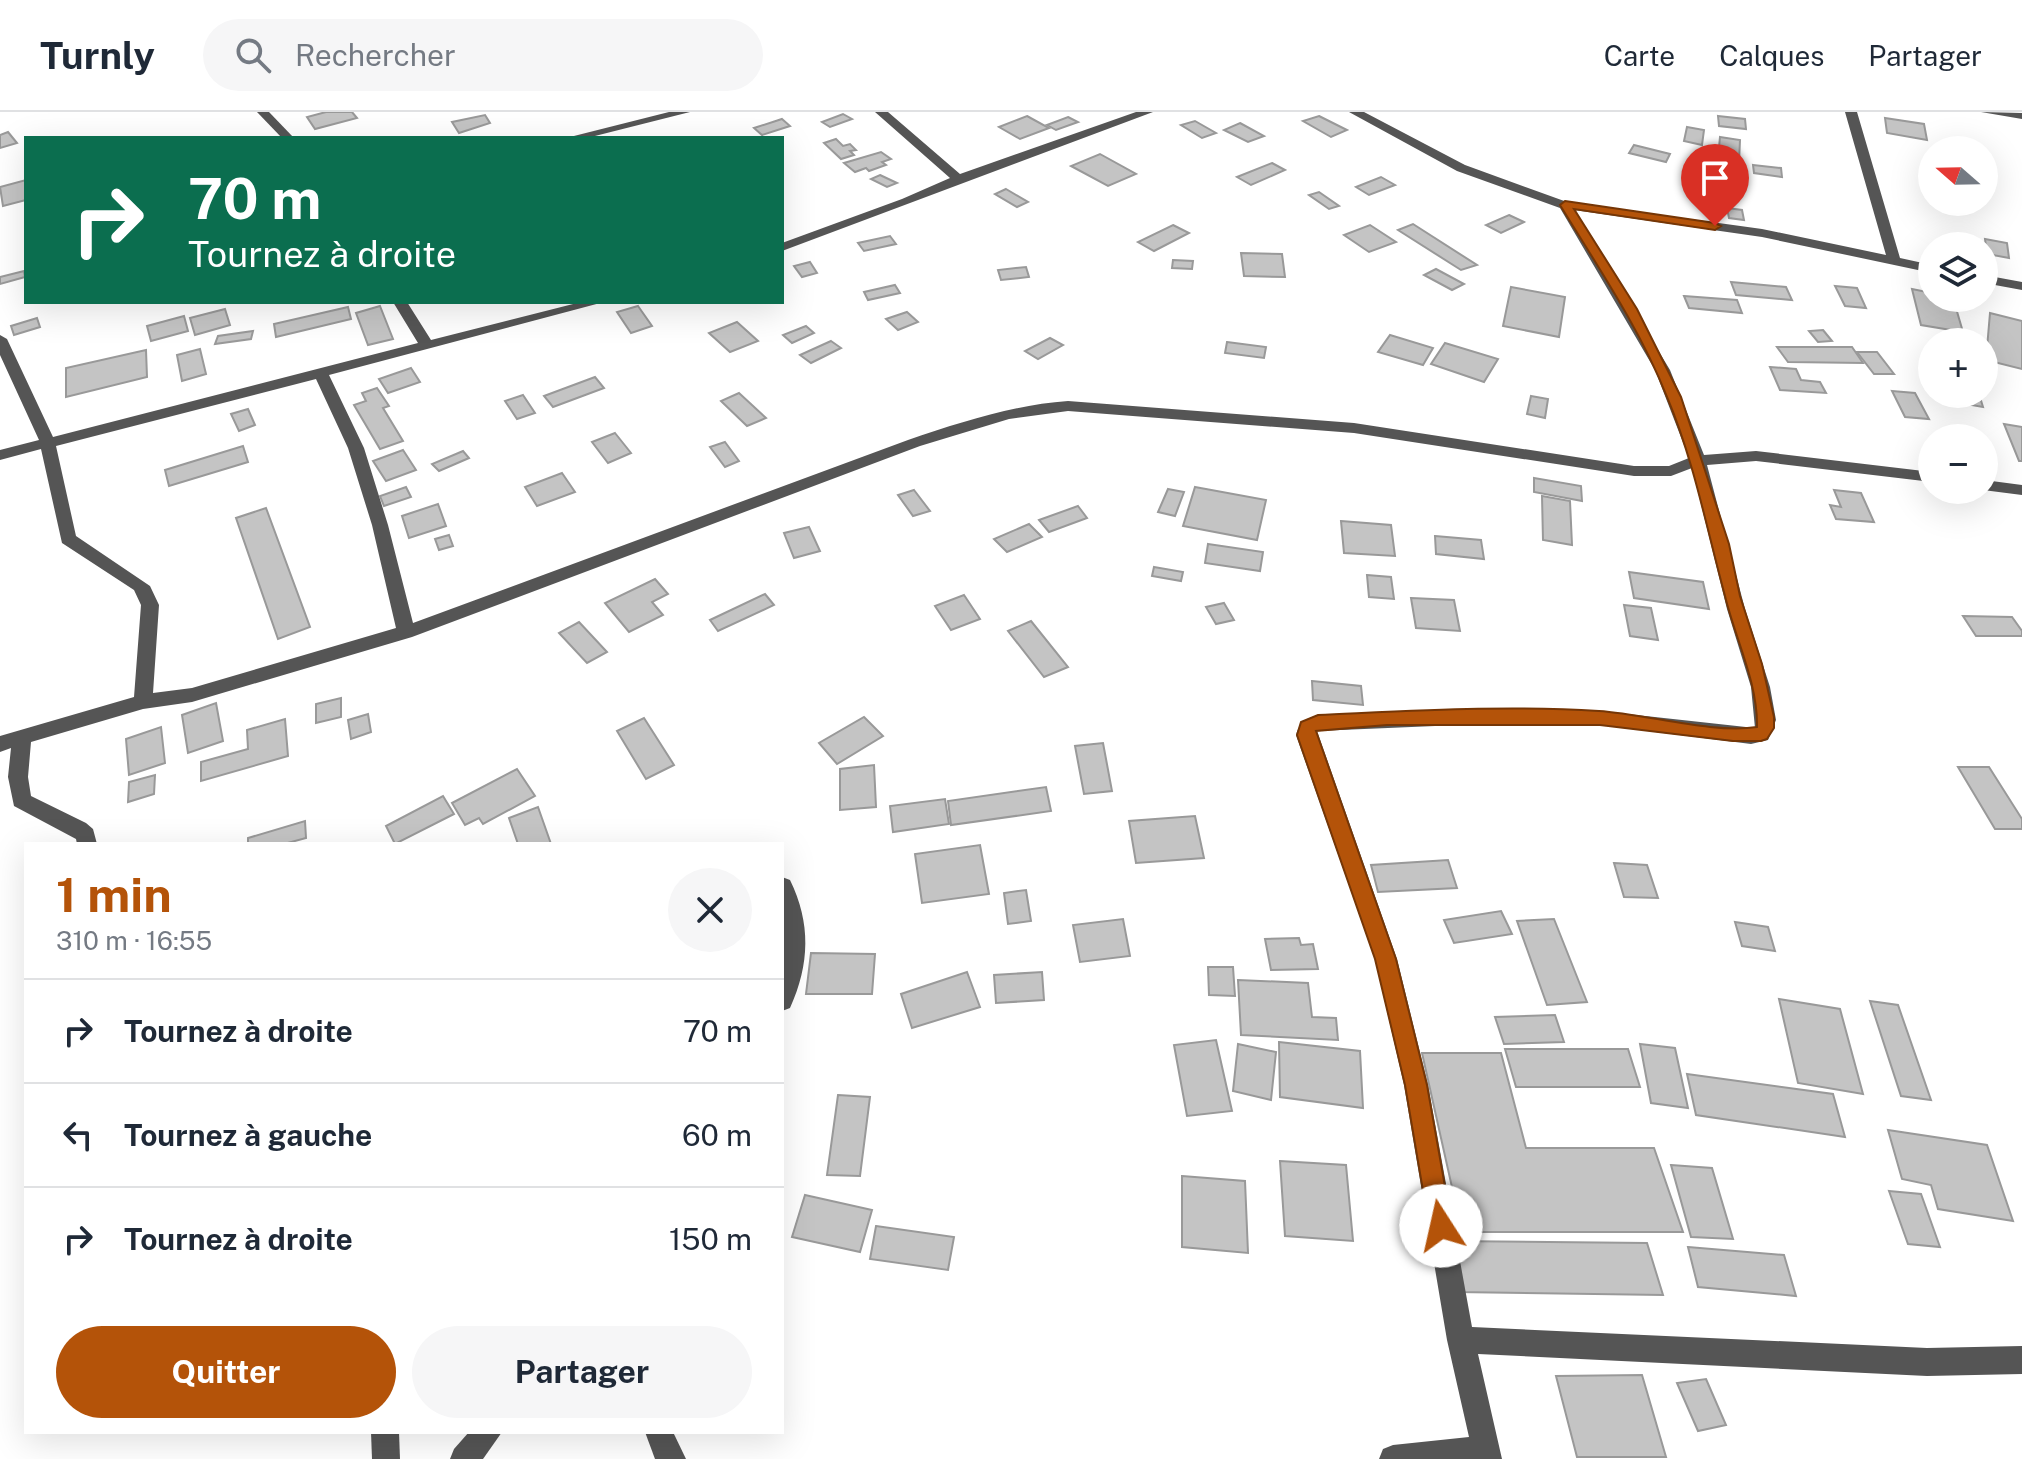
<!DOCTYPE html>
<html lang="fr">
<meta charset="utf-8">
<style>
body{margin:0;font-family:"Public Sans",sans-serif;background:#f6f6f7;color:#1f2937;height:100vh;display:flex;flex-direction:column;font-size:30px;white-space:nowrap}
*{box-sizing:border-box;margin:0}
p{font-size:26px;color:#747a83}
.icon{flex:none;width:44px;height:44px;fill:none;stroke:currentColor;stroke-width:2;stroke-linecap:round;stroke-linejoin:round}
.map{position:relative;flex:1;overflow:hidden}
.panel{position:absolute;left:24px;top:730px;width:760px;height:592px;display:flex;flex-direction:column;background:#fff;border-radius:0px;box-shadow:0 8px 32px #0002}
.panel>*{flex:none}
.hud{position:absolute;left:24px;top:24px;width:760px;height:168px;border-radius:0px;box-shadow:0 8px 32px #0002;background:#0b6e4f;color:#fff;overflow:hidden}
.needle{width:52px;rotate:290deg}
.tools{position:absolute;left:1918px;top:24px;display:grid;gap:16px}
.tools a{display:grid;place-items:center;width:80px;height:80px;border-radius:50%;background:#fff;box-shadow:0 8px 32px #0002;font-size:40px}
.pin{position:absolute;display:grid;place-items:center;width:68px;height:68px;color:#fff;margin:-82px -34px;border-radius:50% 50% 50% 0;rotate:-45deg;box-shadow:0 0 8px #0007}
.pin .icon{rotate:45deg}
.me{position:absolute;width:88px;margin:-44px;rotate:350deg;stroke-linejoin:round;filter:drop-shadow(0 0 6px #0008)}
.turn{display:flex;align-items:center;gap:28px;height:168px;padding:0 32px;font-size:36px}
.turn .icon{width:104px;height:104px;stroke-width:2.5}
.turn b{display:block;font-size:56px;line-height:68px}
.round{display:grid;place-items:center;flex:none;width:84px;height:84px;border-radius:42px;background:#f6f6f7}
.headline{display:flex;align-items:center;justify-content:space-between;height:136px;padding:0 32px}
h1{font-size:48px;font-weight:700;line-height:60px;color:#b45309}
.action{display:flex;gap:16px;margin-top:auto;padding:16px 32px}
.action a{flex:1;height:92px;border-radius:48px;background:#b45309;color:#fff;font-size:32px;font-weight:700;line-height:92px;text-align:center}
.action a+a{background:#f6f6f7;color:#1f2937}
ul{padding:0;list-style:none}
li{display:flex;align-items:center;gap:24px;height:104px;padding:0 32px;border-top:2px solid #e0e1e3}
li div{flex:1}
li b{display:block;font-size:30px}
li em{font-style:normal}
header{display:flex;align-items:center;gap:48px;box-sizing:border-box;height:112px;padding:0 40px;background:#fff;border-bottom:2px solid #e0e1e3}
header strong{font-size:38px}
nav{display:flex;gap:44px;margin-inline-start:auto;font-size:28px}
.search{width:560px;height:72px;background:#f6f6f7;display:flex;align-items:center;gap:20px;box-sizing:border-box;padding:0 28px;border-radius:44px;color:#747a83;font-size:30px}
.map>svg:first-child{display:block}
</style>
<header>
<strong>Turnly</strong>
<div class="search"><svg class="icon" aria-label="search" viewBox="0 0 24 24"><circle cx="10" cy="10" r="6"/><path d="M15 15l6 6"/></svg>Rechercher</div>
<nav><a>Carte</a><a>Calques</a><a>Partager</a></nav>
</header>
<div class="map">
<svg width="2022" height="1347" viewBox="0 0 2022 1347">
<rect width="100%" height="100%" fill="#fff"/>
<g fill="#c4c4c4" stroke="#999" stroke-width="2">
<polygon points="326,0 352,0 357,6 315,17 307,5"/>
<polygon points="843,2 852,7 830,15 822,10"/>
<polygon points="485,3 490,11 459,21 452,10"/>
<polygon points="1027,4 1049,16 1020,27 999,15"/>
<polygon points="1319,4 1347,18 1331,25 1303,9"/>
<polygon points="1718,4 1745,7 1746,17 1719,14"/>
<polygon points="1068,5 1078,10 1056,18 1047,13"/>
<polygon points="1885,6 1924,12 1927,28 1887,21"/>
<polygon points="782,7 790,14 762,23 754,16"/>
<polygon points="1195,9 1216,21 1202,26 1181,13"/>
<polygon points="1240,11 1264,24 1248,30 1224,18"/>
<polygon points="1687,15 1704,18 1702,33 1684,29"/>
<polygon points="8,20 17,31 0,36 0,23"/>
<polygon points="1720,25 1740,28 1739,50 1718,46"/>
<polygon points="836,27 843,34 850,32 856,38 850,39 854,43 841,47 824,31"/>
<polygon points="1634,33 1670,42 1666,50 1629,41"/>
<polygon points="881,40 891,47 882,50 886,53 869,59 866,56 855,60 844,51"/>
<polygon points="1100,42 1136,62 1108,74 1071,54"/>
<polygon points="1272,51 1285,58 1251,73 1237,65"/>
<polygon points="1753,53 1781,56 1782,65 1754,61"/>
<polygon points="880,63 897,71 887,75 871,67"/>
<polygon points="1381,65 1395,73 1369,83 1356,75"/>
<polygon points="26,68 26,88 3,94 0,75"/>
<polygon points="1006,77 1028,90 1017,95 995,82"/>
<polygon points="1319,80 1339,94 1329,97 1309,83"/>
<polygon points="1727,96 1742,98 1744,108 1729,106"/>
<polygon points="1509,103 1524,110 1501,121 1486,113"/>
<polygon points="1413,112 1477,153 1461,158 1398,118"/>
<polygon points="1173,113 1189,121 1154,139 1138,130"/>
<polygon points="1370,113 1396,130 1369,140 1344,123"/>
<polygon points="890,124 896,132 864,139 858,131"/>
<polygon points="1985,127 2007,131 2009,146 1987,142"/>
<polygon points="1241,141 1282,142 1285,165 1244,164"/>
<polygon points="1173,148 1193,149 1192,157 1172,156"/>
<polygon points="810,150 817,161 802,165 794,154"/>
<polygon points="1026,155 1029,165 1001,168 998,158"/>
<polygon points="1436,157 1464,172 1452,178 1424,163"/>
<polygon points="24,159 25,165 0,172 0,165"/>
<polygon points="1731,170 1786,175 1792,188 1736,183"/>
<polygon points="895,173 900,181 868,188 864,180"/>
<polygon points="1835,174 1857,176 1866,196 1845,194"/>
<polygon points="1511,175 1565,185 1559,225 1503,214"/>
<polygon points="1912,177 1932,181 1932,186 1953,186 1963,220 1921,213"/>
<polygon points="1684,184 1737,188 1742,201 1689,196"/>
<polygon points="380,194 393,227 368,233 356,201"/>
<polygon points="638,194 652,214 631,221 617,200"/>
<polygon points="348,195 351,207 276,225 274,212"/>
<polygon points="225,197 230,213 195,223 190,206"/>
<polygon points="907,200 918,210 898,218 886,207"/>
<polygon points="1990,201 2022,209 2022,257 1986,248"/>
<polygon points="184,204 188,219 151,229 147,214"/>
<polygon points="37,206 40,215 14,223 11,214"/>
<polygon points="737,210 758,229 730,240 709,221"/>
<polygon points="806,214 814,221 792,231 783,223"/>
<polygon points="1823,218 1832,229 1818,230 1809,219"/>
<polygon points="253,219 251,227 215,232 218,224"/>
<polygon points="1390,223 1433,236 1423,253 1378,240"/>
<polygon points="1050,226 1063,233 1038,247 1025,239"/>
<polygon points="831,229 841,236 811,251 800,243"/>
<polygon points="1227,230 1266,235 1264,246 1225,241"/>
<polygon points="1445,231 1498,247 1484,270 1431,252"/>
<polygon points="1777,235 1852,235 1863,251 1788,250"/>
<polygon points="200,237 206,262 182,269 177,243"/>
<polygon points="146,238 147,265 66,285 66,256"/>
<polygon points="1857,240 1877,240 1894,262 1874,262"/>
<polygon points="1770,255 1796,257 1801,268 1820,270 1826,281 1780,278"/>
<polygon points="411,256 420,270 388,281 379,267"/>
<polygon points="595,265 604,276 553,295 544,284"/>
<polygon points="377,276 389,294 383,296 403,329 380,337 354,293 366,289 362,281"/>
<polygon points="1892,279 1915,281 1929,307 1905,305"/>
<polygon points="739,281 766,306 747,314 721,289"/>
<polygon points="1952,282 1979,282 1983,295 1954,290"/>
<polygon points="523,283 535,301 517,307 505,289"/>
<polygon points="1531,284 1548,287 1545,306 1527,302"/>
<polygon points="248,297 255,313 239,319 231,302"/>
<polygon points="2004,312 2022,315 2022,349 2019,349"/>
<polygon points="615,321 631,341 608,351 592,330"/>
<polygon points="725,330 739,349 725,355 710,335"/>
<polygon points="243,334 248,350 169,374 165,358"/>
<polygon points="403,338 416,358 386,369 373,349"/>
<polygon points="463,339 469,346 439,359 432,352"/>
<polygon points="562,361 575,380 537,394 525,375"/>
<polygon points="1534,366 1581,374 1582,389 1534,380"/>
<polygon points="406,375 411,385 384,394 380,384"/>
<polygon points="1195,375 1266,388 1257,428 1183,414"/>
<polygon points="1168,377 1184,380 1175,404 1158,400"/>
<polygon points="914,378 930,399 913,404 898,383"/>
<polygon points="1834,378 1861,381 1874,410 1836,407 1830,393 1841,395"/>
<polygon points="1542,384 1570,389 1572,433 1543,428"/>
<polygon points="438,392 446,414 409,426 402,404"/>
<polygon points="1078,394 1087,406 1049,420 1039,408"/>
<polygon points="266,396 310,515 278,527 236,406"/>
<polygon points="1341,409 1391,413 1395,444 1344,441"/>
<polygon points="1029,412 1042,425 1007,440 994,427"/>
<polygon points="809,415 820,439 794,446 784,421"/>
<polygon points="449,423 453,434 439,438 435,427"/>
<polygon points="1435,424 1481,428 1484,447 1436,442"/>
<polygon points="1208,432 1263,440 1260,459 1205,451"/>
<polygon points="1154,455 1183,460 1181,469 1152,464"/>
<polygon points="1629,460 1703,470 1709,497 1634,486"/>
<polygon points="1367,463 1391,465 1394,487 1369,485"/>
<polygon points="655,467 668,482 652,490 663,503 629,520 605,491"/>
<polygon points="765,482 774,493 718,519 710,508"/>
<polygon points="964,483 980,507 951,518 935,494"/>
<polygon points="1411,486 1454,488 1460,519 1416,516"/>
<polygon points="1224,491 1234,508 1216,512 1206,495"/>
<polygon points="1624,493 1651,496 1658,528 1630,524"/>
<polygon points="1963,504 2012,505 2022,519 2022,524 1976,524"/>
<polygon points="1031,509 1068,555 1044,565 1008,519"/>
<polygon points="579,510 607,540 587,551 559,521"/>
<polygon points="1312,569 1361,574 1363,593 1313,588"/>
<polygon points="341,586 341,605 316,611 316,592"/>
<polygon points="216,591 223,629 188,641 182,603"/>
<polygon points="368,602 371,620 351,627 348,608"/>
<polygon points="864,605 883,624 837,652 819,631"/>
<polygon points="644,606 674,653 646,667 617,619"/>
<polygon points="285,607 288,644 201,669 201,650 248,637 247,618"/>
<polygon points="161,615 165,651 129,663 126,627"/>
<polygon points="1103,631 1112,679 1084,682 1075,634"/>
<polygon points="874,653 876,695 840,698 840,657"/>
<polygon points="1958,655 1989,655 2022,707 2022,717 1995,717"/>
<polygon points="517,657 535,684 483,712 479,706 465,713 452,691"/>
<polygon points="155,663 154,682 128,690 129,670"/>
<polygon points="1046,675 1051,699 951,713 948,689"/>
<polygon points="443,684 454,702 395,732 386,714"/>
<polygon points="945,687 949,712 893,720 890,694"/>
<polygon points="538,695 551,732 518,732 509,706"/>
<polygon points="1195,704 1204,746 1136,751 1129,709"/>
<polygon points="305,709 306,726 284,732 248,732 248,726"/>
<polygon points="980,733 989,782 922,791 915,742"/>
<polygon points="1448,748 1457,776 1378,780 1371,753"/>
<polygon points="1614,751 1647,753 1658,786 1624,785"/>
<polygon points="1026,778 1031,809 1008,812 1004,781"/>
<polygon points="1501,799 1512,822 1454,831 1444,808"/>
<polygon points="1123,807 1130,844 1080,850 1073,813"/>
<polygon points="1554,807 1587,890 1547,893 1517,809"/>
<polygon points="1735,810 1768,815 1775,839 1742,834"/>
<polygon points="1299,826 1301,833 1313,832 1318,857 1271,858 1265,827"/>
<polygon points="811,841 875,842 872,882 806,882"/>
<polygon points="1208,855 1233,855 1235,884 1209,883"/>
<polygon points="967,860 980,895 912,916 901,882"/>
<polygon points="1042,860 1044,888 996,891 994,863"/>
<polygon points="1238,868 1308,871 1312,905 1336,906 1338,928 1241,923"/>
<polygon points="1779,887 1840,897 1863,982 1798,971"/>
<polygon points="1870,889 1898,893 1931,988 1901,984"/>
<polygon points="1555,903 1564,930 1504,932 1495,905"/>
<polygon points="1216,928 1232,999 1187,1004 1174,933"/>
<polygon points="1279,930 1360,939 1363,996 1280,985"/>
<polygon points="1238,932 1276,940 1271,988 1233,979"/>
<polygon points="1640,932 1675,936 1688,996 1651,991"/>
<polygon points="1505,937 1628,937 1640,975 1516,975"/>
<polygon points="1422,941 1501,941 1526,1036 1654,1036 1683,1120 1462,1120"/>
<polygon points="1687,962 1833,982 1845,1025 1696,1003"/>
<polygon points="838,983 870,985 860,1064 827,1063"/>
<polygon points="1888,1018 1987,1033 2013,1109 1938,1097 1931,1073 1902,1067"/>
<polygon points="1280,1049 1346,1053 1353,1129 1285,1124"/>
<polygon points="1671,1053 1712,1056 1733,1127 1691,1125"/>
<polygon points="1182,1064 1245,1069 1248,1141 1182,1135"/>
<polygon points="1889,1079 1921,1082 1940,1135 1908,1132"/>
<polygon points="805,1083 872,1098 860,1140 792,1125"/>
<polygon points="876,1114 954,1125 948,1158 870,1147"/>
<polygon points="1446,1129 1647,1131 1663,1183 1456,1180"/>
<polygon points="1688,1135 1784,1143 1796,1184 1698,1175"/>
<polygon points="1642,1263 1666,1345 1577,1345 1556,1264"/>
<polygon points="1706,1267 1726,1313 1698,1319 1677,1271"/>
</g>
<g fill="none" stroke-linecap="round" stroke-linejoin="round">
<g fill="#555" fill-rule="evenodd">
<polygon points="257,0 269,0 294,26 282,26"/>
<polygon points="669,0 690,0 587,26 566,26"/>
<polygon points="875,0 888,0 960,62 1136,0 1153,0 782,139 782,131 902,87 950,66"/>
<path d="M1349 0H1364L1465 53 1567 90 1762 117 1886 143 1845 0H1857L1900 146 1932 153V161L1762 125 1574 98 1670 258 1704 343 1756 339 1932 360V370L1756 349 1707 353 1745 497 1770 575 1776 608 1768 628 1751 632 1600 613 1506 611 1317 619 1397 847 1428 973 1472 1215 1927 1236 2022 1234V1262L1927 1264 1478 1242 1502 1347H1379L1383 1337 1393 1333 1469 1325 1447 1228 1404 973 1375 847 1296 623C1300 610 1305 607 1318 603L1506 597 1600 599 1755 616 1751 575 1727 497 1692 356 1671 364H1634L1354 321 1068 299 1009 307 920 334 412 525 192 590 143 597 31 630 28 665 31 684 86 711 93 717 97 732H77L76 727 14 694 8 665 11 636 0 640V624L134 585 141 493 134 478 62 431 41 337 0 348V338L39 328 0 243V223L7 227 53 325 418 231 393 190H407L431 228 581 190H604L329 263 364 336 388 413 413 511 908 328C961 310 1013 293 1068 289L1354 311 1634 354H1669L1689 346 1655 258 1560 96 1457 59ZM316 267 348 336 372 413 396 516 192 576 153 581 159 493 150 474 76 424 56 334Z"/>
<polygon points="1981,0 2022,1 2022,7"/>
<polygon points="1984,163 2022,170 2022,178 1984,171"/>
<polygon points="1984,368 2022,373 2022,383 1983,378"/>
<path d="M782 765 790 768C811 811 810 852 790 896L782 899 784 831Z"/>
<polygon points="371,1320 399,1320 400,1347 372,1347"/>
<polygon points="469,1320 502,1320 483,1347 450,1347 454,1337"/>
<polygon points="645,1320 673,1320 686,1347 655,1347"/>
</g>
</g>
<path fill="#b45309" stroke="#753606" stroke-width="2" d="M1565 89 1715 111 1721 114 1715 118 1574 97 1637 197 1681 285 1729 432 1740 484 1762 552 1774 605V616L1767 627 1761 629H1733L1600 613H1387L1316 619 1396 847 1427 973 1452 1114 1449 1123 1441 1126 1433 1123 1429 1114 1405 973 1375 847 1297 623 1301 610 1318 603C1411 599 1506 593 1599 599 1646 602 1713 622 1757 615 1758 571 1735 526 1725 484 1707 418 1694 349 1667 285 1640 217 1598 155 1560 93Z"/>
</svg>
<div class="tools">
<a><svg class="needle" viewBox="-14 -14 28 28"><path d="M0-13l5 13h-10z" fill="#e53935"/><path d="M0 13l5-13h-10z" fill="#747a83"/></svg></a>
<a><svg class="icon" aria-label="layers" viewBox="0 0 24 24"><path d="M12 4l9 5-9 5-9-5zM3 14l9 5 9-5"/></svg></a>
<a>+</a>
<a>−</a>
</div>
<div class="pin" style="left:1715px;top:114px;background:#d93025"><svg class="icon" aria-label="arrive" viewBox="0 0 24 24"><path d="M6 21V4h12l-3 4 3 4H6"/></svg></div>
<svg class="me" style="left:1441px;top:1114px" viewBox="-20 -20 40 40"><circle r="19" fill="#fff"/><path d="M0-13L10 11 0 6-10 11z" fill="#b45309"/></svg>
<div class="hud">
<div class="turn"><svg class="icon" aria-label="right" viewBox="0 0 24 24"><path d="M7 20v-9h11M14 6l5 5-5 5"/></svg><div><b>70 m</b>Tournez à droite</div></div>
</div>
<section class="panel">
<div class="headline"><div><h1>1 min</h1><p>310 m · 16:55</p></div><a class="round"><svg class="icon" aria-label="close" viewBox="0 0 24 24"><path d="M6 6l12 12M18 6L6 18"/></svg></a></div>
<ul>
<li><svg class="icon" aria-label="right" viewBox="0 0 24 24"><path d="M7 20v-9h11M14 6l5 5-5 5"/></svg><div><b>Tournez à droite</b></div><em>70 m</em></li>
<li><svg class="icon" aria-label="left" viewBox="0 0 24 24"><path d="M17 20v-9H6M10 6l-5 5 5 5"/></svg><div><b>Tournez à gauche</b></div><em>60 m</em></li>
<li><svg class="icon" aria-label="right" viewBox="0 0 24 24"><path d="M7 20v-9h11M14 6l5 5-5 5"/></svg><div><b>Tournez à droite</b></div><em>150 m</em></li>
</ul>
<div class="action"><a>Quitter</a><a>Partager</a></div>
</section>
</div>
